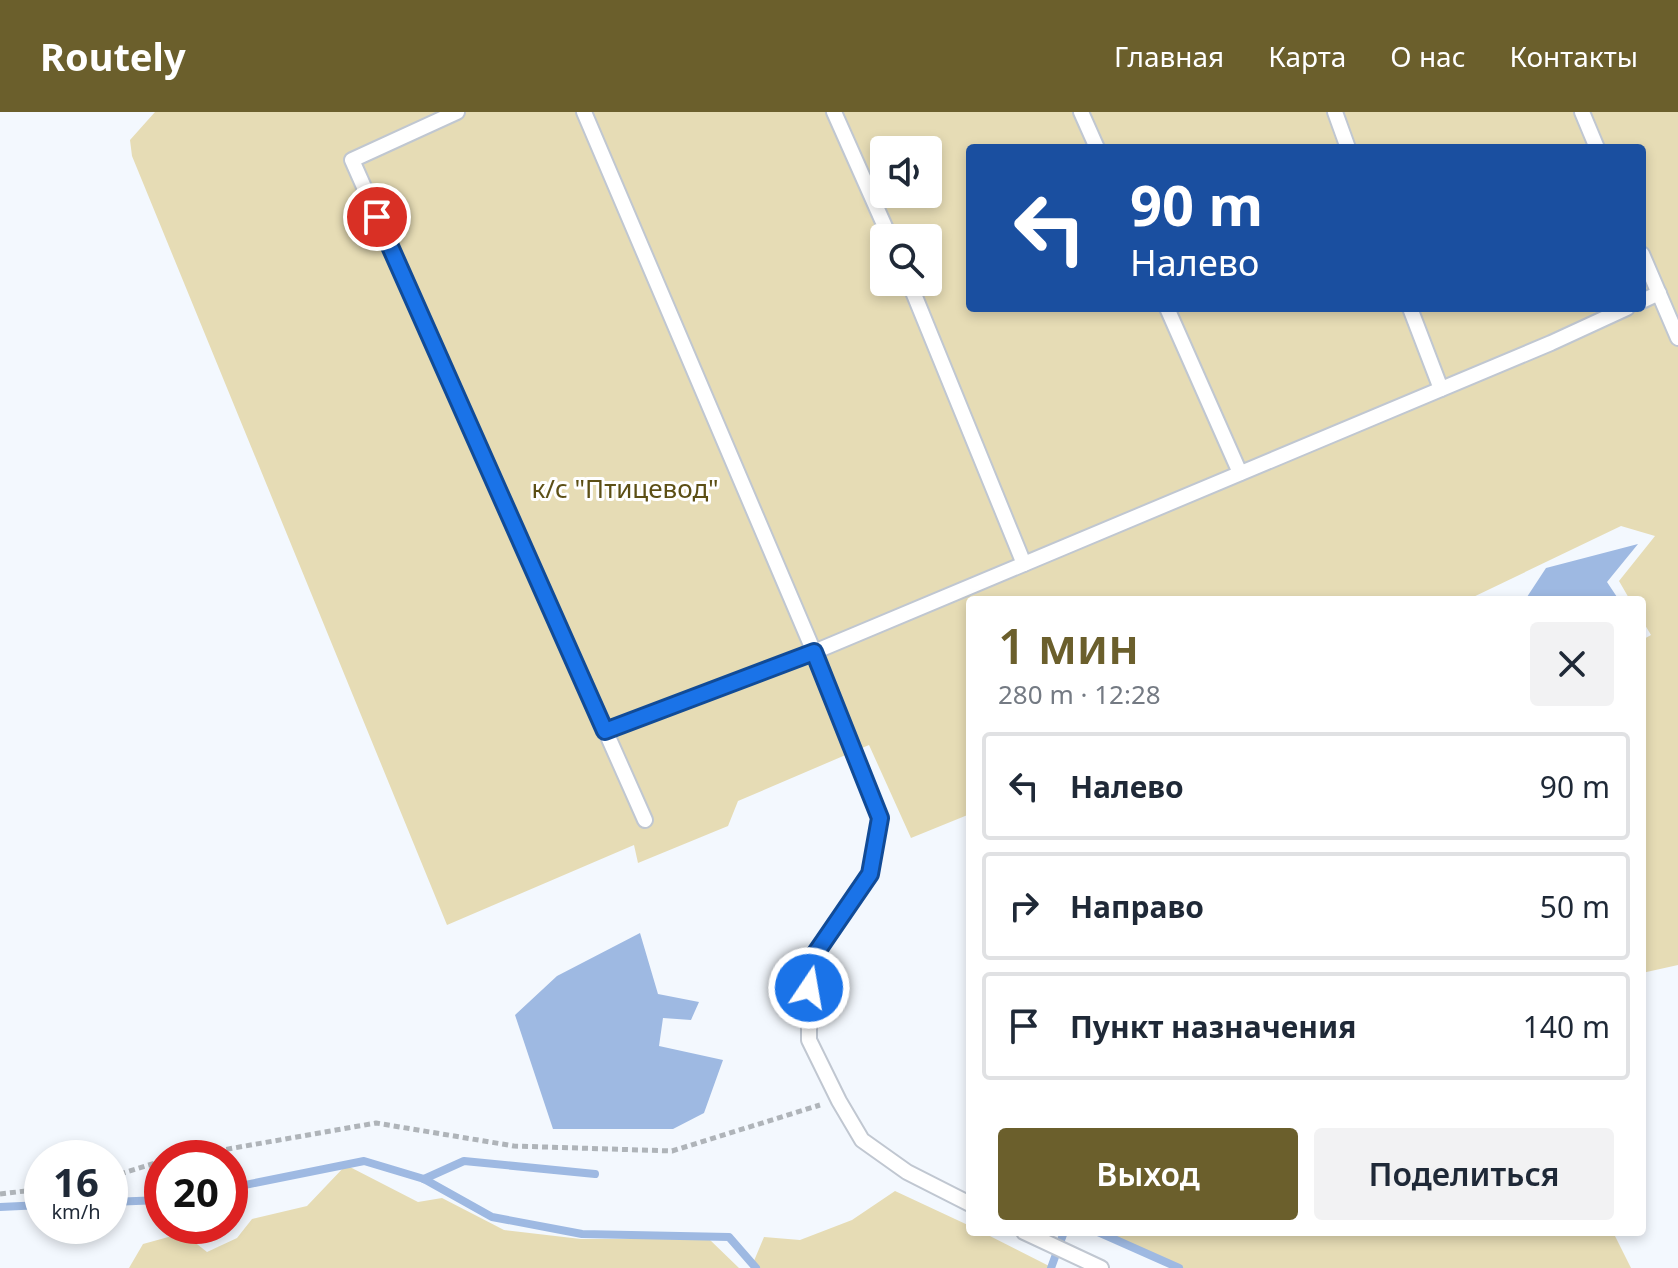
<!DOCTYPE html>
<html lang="ru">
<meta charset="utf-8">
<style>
body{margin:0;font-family:"Noto Sans",sans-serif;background:#f2f2f3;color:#1f2937;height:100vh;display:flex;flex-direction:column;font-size:30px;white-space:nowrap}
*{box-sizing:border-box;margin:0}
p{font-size:26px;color:#747a83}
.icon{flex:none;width:44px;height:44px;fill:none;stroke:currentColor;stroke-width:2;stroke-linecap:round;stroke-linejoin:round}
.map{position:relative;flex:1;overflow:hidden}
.sheet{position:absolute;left:966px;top:484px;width:680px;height:640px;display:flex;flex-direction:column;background:#fff;border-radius:8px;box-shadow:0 4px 12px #0003}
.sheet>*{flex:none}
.banner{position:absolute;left:966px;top:32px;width:680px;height:168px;border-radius:8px;box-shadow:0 4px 12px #0003;background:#1a4fa0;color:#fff;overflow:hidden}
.controls{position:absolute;left:870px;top:24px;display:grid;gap:16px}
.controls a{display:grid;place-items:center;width:72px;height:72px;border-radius:8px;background:#fff;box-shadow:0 4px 12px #0003;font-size:40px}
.speed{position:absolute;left:24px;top:1028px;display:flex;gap:16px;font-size:40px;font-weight:700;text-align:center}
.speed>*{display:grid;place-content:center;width:104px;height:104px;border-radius:50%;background:#fff;box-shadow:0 4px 12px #0003;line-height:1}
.speed small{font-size:20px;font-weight:400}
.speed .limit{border:12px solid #d22;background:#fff;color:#111}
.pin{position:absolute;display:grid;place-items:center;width:68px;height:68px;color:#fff;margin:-34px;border:4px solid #fff;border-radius:50%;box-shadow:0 2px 8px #0007}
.me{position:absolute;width:88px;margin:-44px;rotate:12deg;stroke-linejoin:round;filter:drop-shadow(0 0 6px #0008)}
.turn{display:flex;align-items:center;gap:28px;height:168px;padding:0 32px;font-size:36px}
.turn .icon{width:104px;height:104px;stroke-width:2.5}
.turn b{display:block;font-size:56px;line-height:68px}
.round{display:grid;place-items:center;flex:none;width:84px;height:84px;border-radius:8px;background:#f2f2f3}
.summary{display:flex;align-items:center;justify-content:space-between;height:136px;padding:0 32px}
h1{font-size:48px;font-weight:600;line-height:60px;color:#6b5f2c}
.button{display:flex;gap:16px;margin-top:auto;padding:16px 32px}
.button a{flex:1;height:92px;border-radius:8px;background:#6b5f2c;color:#fff;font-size:32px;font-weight:600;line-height:92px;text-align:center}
.button a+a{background:#f2f2f3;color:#1f2937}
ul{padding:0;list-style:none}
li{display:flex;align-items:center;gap:24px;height:108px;margin:0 16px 12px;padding:0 16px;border:4px solid #e0e1e3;border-radius:8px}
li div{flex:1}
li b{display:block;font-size:30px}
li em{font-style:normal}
header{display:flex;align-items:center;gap:48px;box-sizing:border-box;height:112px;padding:0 40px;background:#6b5f2c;color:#fff}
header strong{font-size:38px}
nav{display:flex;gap:44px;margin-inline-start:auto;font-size:28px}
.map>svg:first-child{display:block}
</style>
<header>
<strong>Routely</strong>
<nav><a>Главная</a><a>Карта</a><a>О нас</a><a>Контакты</a></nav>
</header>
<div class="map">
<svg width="1678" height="1156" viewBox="0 0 1678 1156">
<rect width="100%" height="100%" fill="#f3f8fe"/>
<g fill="#e6dcb5" fill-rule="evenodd">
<path d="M155 0H1678V853L1642 861V528L1651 523 1642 508V488H1630L1619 469 1655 424 1621 414 1467 488H970V702L911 726 869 633 738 689 728 714 638 751 634 733 447 813 132 44 130 28ZM970 36H1642V196H970ZM884 38H928V82H884ZM884 126H928V170H884Z"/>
<polygon points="346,1053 418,1090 442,1086 504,1118 581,1127 709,1127 739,1156 129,1156 143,1132 183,1121 207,1140 237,1126 252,1107 307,1094"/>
<polygon points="895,1079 970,1114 970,1120 982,1120 1053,1156 751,1156 764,1125 800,1128 852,1108"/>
<polygon points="1098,1120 1613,1120 1631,1156 1179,1156"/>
</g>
<g fill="#9eb9e2">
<polygon points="1638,432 1607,470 1619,488 1525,488 1546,456"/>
<polygon points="640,821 658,882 699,890 691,908 663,906 659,934 723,948 704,1001 673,1017 553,1017 515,903 557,864"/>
</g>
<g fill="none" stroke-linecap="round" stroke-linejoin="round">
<g stroke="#9eb9e2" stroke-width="8">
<polyline points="424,1067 464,1049 595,1062"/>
<polyline points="230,1076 364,1049 424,1067 492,1105 582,1122 729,1125 756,1156"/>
<polyline points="110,1090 162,1088"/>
<polyline points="0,1095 42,1093"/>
<polyline points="1098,1120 1179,1156"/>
<polyline points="1051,1156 1064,1120"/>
</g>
<g stroke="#c0c7d1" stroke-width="18">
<g id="service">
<polyline points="457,0 352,48 645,708"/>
<polyline points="584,0 814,540 880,706 870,762 809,851 809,928 839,989 862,1028 907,1060 970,1092"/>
<polyline points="834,0 890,126"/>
<polyline points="1081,0 1097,36"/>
<polyline points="1335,0 1348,36"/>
<polyline points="1582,0 1597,36"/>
<polyline points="1642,142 1678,226"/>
<polyline points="909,170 1024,452"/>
<polyline points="1642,189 1659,181"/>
<polyline points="1167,196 1240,361"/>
<polyline points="1410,196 1441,277"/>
<polyline points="605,619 814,540 1551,231 1627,196"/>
<polyline points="1024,1120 1101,1156"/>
</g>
</g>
<g stroke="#afb4b9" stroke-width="5" stroke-dasharray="6 4" stroke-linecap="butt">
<polyline points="177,1046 376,1011 514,1034 672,1039 820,993"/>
<polyline points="110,1065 162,1049"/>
<polyline points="0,1082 42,1077"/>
</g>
<use href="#service" stroke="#fff" stroke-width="14"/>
</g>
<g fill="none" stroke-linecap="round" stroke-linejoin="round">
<g stroke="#114b97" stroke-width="20">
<polyline id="route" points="377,105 605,619 814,540 880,706 870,762 809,851 809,876"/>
</g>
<use href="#route" stroke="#1a73e8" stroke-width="14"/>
</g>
<g text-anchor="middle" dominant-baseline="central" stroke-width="6" stroke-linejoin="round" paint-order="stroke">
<g font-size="26" fill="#5c4f15" stroke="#fff">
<text x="625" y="376">к/с "Птицевод"</text>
</g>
</g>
</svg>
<div class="controls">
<a><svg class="icon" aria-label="sound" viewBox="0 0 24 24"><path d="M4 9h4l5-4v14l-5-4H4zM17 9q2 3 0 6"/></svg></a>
<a><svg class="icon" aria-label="search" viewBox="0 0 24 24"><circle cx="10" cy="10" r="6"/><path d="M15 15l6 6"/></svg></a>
</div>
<div class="speed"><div>16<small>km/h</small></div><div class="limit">20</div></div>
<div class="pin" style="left:377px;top:105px;background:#d93025"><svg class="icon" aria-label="arrive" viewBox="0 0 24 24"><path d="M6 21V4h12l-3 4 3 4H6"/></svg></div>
<svg class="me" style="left:809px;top:876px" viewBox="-20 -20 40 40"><circle r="17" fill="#1a73e8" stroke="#fff" stroke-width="3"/><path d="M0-11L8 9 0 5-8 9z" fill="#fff"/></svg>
<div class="banner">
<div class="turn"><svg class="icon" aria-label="left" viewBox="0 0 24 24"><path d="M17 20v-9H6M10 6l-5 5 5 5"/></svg><div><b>90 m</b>Налево</div></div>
</div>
<section class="sheet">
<div class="summary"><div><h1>1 мин</h1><p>280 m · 12:28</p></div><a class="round"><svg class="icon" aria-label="close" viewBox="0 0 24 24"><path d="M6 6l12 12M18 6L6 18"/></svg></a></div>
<ul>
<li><svg class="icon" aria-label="left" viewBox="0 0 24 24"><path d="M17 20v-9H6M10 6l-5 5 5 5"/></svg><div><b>Налево</b></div><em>90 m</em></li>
<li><svg class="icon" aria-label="right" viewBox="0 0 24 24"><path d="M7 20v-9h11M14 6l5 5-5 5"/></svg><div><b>Направо</b></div><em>50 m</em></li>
<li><svg class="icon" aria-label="arrive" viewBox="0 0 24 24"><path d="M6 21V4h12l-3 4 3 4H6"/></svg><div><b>Пункт назначения</b></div><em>140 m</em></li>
</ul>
<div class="button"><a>Выход</a><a>Поделиться</a></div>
</section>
</div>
